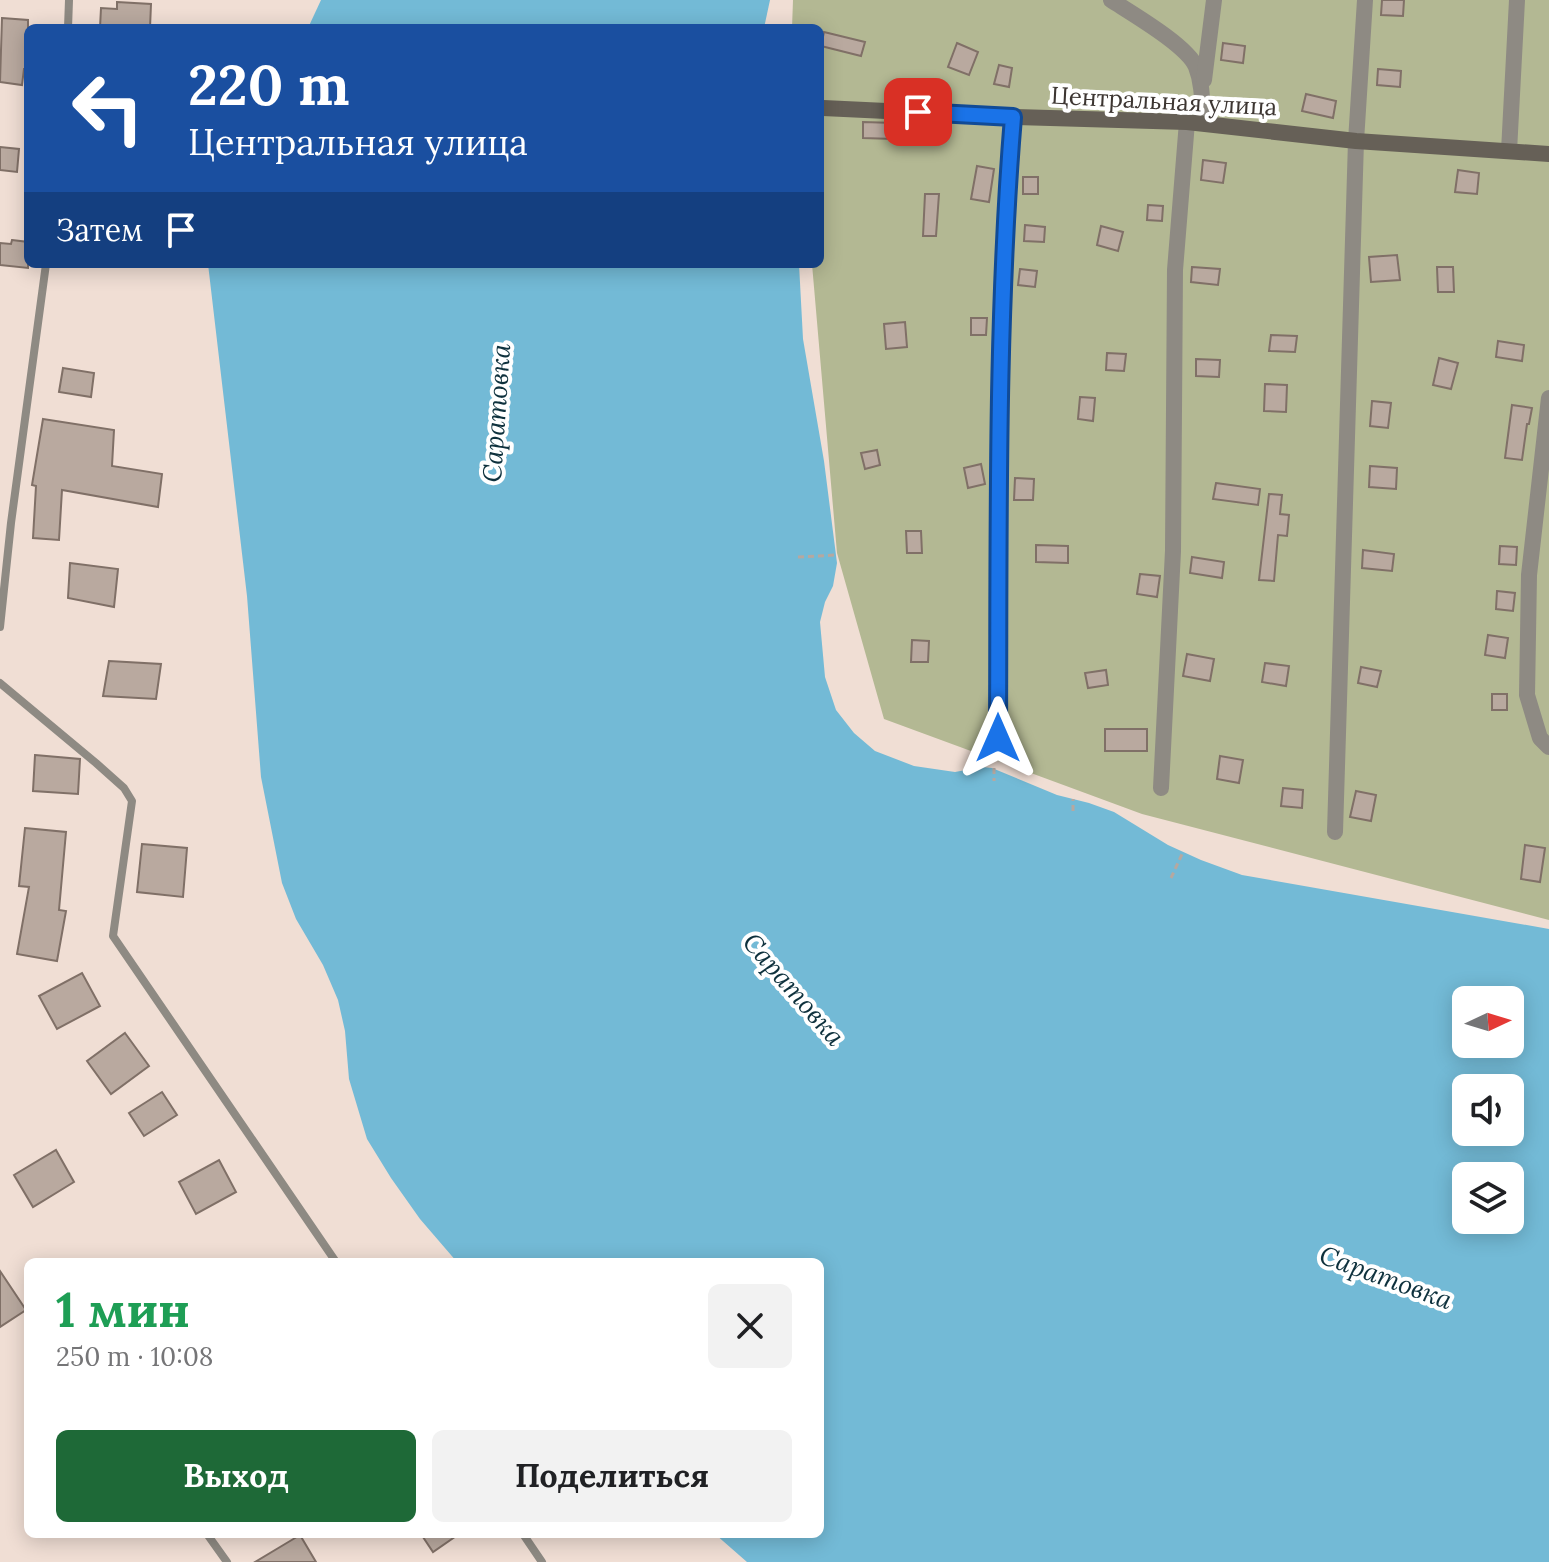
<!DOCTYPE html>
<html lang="ru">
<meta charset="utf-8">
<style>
body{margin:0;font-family:Lora,serif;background:#f2f2f2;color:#202124;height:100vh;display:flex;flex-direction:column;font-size:30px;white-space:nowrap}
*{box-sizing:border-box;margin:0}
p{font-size:26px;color:#757577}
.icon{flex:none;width:44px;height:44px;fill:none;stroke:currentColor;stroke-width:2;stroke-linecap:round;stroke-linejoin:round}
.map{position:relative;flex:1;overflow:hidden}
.panel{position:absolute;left:24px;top:1258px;width:800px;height:280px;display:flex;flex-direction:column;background:#fff;border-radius:12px;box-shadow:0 4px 20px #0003}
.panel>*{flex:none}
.hud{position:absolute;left:24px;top:24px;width:800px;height:244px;border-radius:12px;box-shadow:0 4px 20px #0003;background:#1a4fa0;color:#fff;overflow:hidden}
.needle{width:52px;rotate:86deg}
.tools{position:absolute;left:1452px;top:986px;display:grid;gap:16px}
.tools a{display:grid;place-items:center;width:72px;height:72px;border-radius:12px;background:#fff;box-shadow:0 4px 20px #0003;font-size:40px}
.pin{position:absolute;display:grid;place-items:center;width:68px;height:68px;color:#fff;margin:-34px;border-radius:16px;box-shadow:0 4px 12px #0006}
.me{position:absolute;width:88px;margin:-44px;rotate:0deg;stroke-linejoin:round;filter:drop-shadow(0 0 6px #0008)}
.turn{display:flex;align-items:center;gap:28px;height:168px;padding:0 32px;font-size:36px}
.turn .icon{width:104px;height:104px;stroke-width:2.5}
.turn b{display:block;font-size:56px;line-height:68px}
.then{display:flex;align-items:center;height:76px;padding:0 32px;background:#0003;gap:16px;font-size:30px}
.round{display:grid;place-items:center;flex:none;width:84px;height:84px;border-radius:12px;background:#f2f2f2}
.overview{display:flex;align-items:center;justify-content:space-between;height:136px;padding:0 32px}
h1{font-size:48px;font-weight:700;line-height:60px;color:#1e9e55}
.primary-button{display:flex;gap:16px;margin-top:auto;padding:16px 32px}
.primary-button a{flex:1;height:92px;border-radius:12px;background:#1e6937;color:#fff;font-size:32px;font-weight:700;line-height:92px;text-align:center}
.primary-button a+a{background:#f2f2f2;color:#202124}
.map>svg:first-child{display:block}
</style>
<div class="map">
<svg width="1549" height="1562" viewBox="0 0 1549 1562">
<rect width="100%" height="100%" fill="#f0ded4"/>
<polygon fill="#b3b893" points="793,0 1549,0 1549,920 1142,814 884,719 837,553 812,264 820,264 820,28 792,28"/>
<g fill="#73bad6" fill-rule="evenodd">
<polygon points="321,0 770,0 764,28 308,28"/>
<path d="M208 264H799L803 339 824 461 837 563 833 586 825 602 820 622 825 677 836 710 854 733 875 751 914 766 955 772 982 767 992 768 1057 795 1089 803 1114 812 1168 845 1201 860 1242 875 1549 929V1562H747L715 1534H820V1262H457L420 1219 391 1178 367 1139 349 1079 345 1031 338 1000 323 965 296 919 282 883 261 777 247 596ZM1466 1000H1510V1044H1466ZM1466 1088H1510V1132H1466ZM1466 1176H1510V1220H1466Z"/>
</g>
<g fill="#b9a99f" stroke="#807067" stroke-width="2">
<polygon points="1382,0 1404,0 1403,16 1381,15"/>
<polygon points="117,2 151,4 150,28 100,28 101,8 117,9"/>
<polygon points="2,18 28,20 28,69 24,69 22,85 0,82"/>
<polygon points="824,32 865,42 861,56 821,46"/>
<polygon points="957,43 978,52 969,75 948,67"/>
<polygon points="1223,43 1245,46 1243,63 1221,60"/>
<polygon points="999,65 1012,68 1009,87 994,84"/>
<polygon points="1378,69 1401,71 1400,87 1377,85"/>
<polygon points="1306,94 1336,101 1333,118 1302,111"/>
<polygon points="863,122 895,123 894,139 863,138"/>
<polygon points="0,147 19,149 17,172 0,170"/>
<polygon points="1203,160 1226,163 1223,183 1201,180"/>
<polygon points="977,166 994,169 989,202 971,199"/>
<polygon points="1458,170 1479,173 1477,194 1455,192"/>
<rect x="1023" y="177" width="15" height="17"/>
<polygon points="925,194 939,194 936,236 923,236"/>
<polygon points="1148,205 1163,206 1162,221 1147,220"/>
<polygon points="1025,225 1045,227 1044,242 1024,241"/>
<polygon points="1101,226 1123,232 1118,251 1097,245"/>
<polygon points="12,240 28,242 28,268 0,265 0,243 11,244"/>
<polygon points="1397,255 1400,280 1371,282 1369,257"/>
<polygon points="1192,267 1220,269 1218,285 1191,282"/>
<polygon points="1437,267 1453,267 1454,292 1438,292"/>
<polygon points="1020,269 1037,271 1035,287 1018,285"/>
<polygon points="971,318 987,318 986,335 971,335"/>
<polygon points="905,322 907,347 886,349 884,324"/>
<polygon points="1271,335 1297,336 1295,352 1269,351"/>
<polygon points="1498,341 1524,345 1522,361 1496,357"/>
<polygon points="1107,353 1126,354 1124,371 1106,370"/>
<polygon points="1439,358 1458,363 1451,389 1433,385"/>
<polygon points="1196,359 1220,360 1219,377 1196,376"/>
<polygon points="63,368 94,373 91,397 59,392"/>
<polygon points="1265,384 1287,385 1286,412 1264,411"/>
<polygon points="1080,397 1095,398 1093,421 1078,419"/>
<polygon points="1372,401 1391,403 1388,428 1370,426"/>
<polygon points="1512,405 1532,408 1529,424 1527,424 1522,460 1505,458"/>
<polygon points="43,419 114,430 112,466 162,474 158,507 62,490 59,540 33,538 36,486 32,485"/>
<polygon points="877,450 880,465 865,469 861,453"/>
<polygon points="981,464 985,484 968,488 964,468"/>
<polygon points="1370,466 1397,468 1396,489 1369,487"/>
<polygon points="1015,478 1034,479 1033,500 1014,500"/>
<polygon points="1216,483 1260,489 1258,505 1213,499"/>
<polygon points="1269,494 1282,495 1280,514 1289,515 1287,536 1278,535 1274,581 1259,580"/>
<polygon points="906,531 921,531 922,553 907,553"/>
<polygon points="1036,545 1068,546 1068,563 1036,562"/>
<polygon points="1500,546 1517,547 1516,565 1499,564"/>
<polygon points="1363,550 1394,554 1392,571 1362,568"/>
<polygon points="1192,557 1224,562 1222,578 1190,573"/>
<polygon points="70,563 118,569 114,607 68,598"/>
<polygon points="1140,574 1160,576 1157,597 1137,594"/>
<polygon points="1497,591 1515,593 1513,611 1496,609"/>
<polygon points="1488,635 1508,638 1505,658 1485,655"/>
<polygon points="912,640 929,641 928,662 911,662"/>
<polygon points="1187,654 1214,659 1210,681 1183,676"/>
<polygon points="109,661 161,664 156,699 103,696"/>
<polygon points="1265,663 1289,666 1286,686 1262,682"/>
<polygon points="1361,667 1381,671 1377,687 1358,683"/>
<polygon points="1106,670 1108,685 1088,688 1085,673"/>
<rect x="1492" y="694" width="15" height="16"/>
<rect x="1105" y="729" width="42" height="22"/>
<polygon points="35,755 80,759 78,794 33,791"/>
<polygon points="1220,756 1243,760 1239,783 1217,779"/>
<polygon points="1283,788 1303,790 1302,808 1281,806"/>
<polygon points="1356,791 1376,795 1371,821 1350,817"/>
<polygon points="25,828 66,832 59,910 66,911 57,961 17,954 29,887 19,886"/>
<polygon points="142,844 187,848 183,897 137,892"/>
<polygon points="1525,845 1545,848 1540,882 1521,879"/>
<polygon points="82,973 100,1006 57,1029 39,996"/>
<polygon points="125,1033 149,1066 111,1094 87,1061"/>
<polygon points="162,1092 177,1115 144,1136 129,1113"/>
<polygon points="56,1150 74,1182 33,1207 14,1175"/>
<polygon points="219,1160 236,1192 196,1214 179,1182"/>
<polygon points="0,1271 26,1310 0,1327"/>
<polygon points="421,1534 459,1534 433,1552"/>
<polygon points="300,1535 316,1562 255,1562"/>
</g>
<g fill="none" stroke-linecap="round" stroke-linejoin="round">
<g stroke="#b6a8a0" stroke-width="3" stroke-dasharray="6 4" stroke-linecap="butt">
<polyline points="798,557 836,555"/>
<polyline points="994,768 994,781"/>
<polyline points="1073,811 1073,799"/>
<polyline points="1171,878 1183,852"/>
</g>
<g stroke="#8e8a83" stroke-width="8">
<polyline points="68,28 69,0"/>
<polyline points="0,627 11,523 46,264"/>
<polyline points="0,683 96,763 124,788 132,801 113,936 336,1262"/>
<polyline points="207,1534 227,1562"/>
<polyline points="523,1534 542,1562"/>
</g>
<g stroke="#8e8a83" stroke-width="16">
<path d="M1111 0C1131 13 1188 46 1196 67 1203 85 1202 104 1203 123"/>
<polyline points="1204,80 1214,0"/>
<polyline points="1509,151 1517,0"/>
<polyline points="1549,398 1529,575 1527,695 1540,738 1549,747"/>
<path d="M998 738C999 531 996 323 1013 117"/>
<polyline points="1161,788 1173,551 1175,270 1187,122"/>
<polyline points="1335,832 1356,141 1365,0"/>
</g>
<polyline stroke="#666057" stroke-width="16" points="823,108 1013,117 1187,122 1356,141 1549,154"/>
</g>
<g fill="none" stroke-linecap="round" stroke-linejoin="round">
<g stroke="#114b97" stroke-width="20">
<path id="route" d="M918 112 1013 117C996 323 999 531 998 738"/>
</g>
<use href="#route" stroke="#1a73e8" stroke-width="14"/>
</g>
<g text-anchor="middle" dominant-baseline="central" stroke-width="8" stroke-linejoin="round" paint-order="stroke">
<g font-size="24" fill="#3d3632" stroke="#fff">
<text transform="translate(1164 101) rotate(3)">Центральная улица</text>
</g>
<g font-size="26" font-style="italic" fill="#0e313d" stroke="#fff">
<text transform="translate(496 413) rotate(-86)">Саратовка</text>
<text transform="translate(794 989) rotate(49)">Саратовка</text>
<text transform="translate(1386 1277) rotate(20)">Саратовка</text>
</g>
</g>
</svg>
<div class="tools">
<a><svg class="needle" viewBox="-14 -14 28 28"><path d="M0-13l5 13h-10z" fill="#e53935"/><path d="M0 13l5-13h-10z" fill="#757577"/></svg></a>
<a><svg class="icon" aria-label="sound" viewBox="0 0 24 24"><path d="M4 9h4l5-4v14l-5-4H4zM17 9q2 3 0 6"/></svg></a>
<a><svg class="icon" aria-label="layers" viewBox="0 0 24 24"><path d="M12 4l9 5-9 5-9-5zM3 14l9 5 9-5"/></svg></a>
</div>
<div class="pin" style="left:918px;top:112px;background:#d93025"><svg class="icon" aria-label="arrive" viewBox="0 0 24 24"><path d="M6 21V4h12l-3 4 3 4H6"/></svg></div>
<svg class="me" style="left:998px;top:738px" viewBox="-20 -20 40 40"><path d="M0-17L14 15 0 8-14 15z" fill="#1a73e8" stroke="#fff" stroke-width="4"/></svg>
<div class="hud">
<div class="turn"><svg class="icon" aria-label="left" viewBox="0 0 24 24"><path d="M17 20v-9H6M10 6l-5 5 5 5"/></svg><div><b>220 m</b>Центральная улица</div></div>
<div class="then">Затем<svg class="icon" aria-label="arrive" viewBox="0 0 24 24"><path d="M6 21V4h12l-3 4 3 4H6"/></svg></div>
</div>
<section class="panel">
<div class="overview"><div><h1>1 мин</h1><p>250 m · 10:08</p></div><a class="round"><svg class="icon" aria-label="close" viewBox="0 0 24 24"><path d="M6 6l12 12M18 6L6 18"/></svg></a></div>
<div class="primary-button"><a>Выход</a><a>Поделиться</a></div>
</section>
</div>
